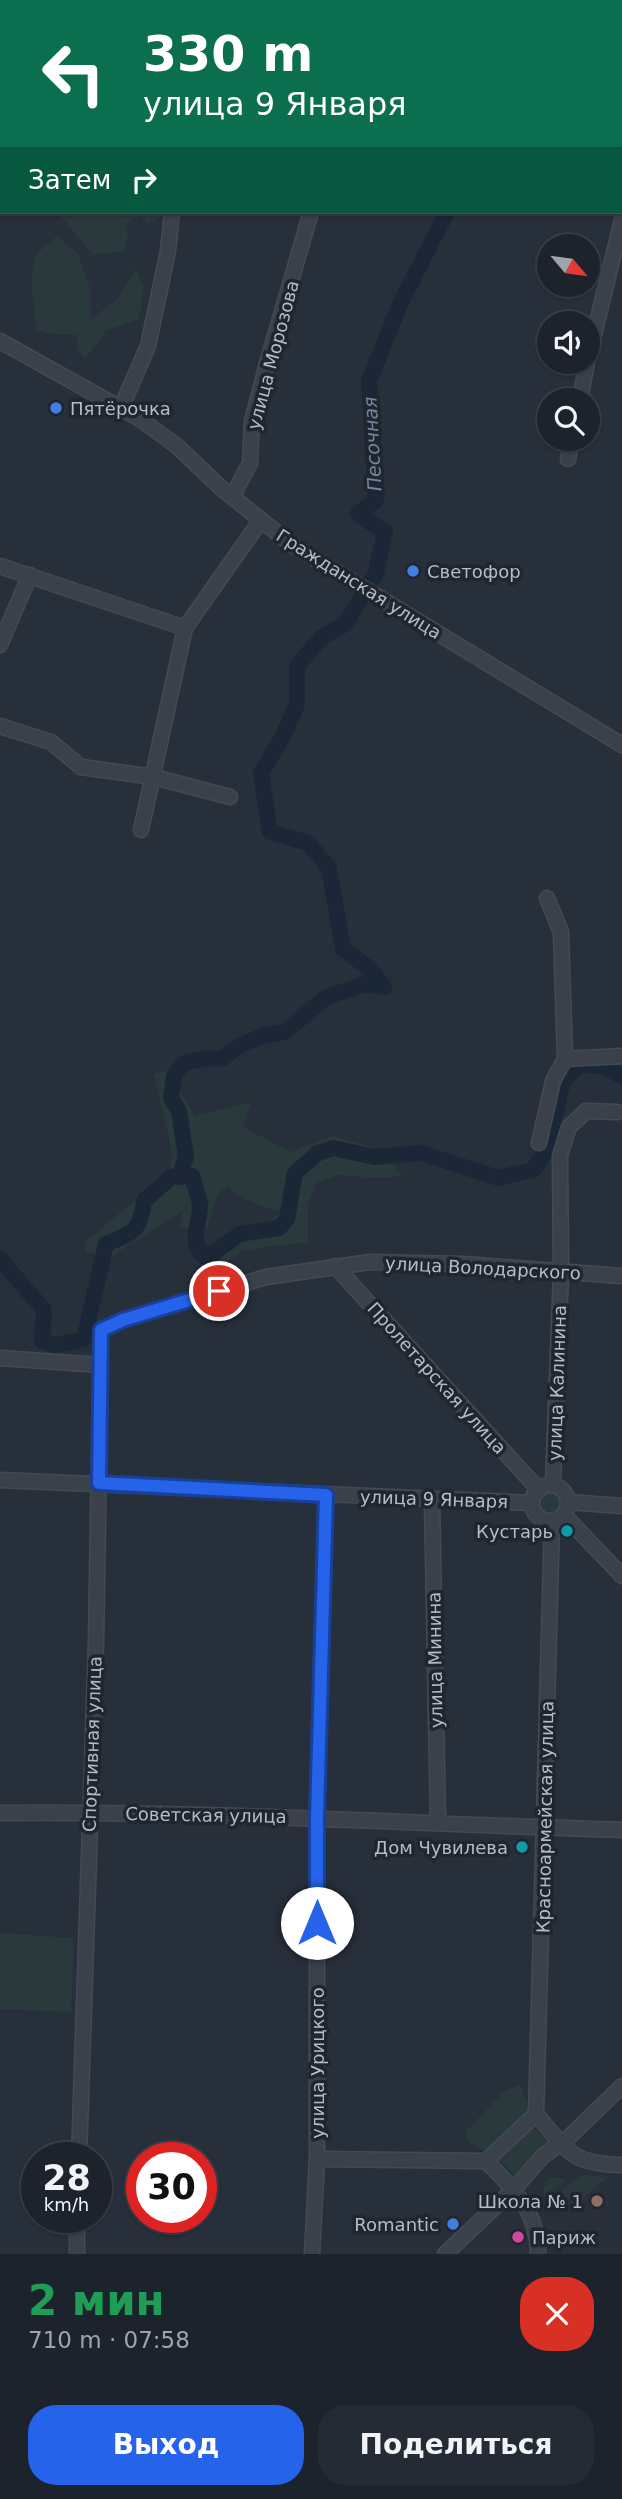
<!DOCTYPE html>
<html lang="ru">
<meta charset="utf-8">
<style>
body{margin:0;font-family:"DejaVu Sans",sans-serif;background:#252b34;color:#f1f3f6;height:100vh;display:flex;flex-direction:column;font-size:26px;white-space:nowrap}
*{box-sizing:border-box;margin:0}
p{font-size:23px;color:#a0a4a9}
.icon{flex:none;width:38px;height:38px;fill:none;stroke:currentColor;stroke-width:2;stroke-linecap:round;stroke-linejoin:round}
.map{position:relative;height:2254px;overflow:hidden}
.side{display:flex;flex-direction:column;background:#1d232c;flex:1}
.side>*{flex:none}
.top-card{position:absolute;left:0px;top:0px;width:623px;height:214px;box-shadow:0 2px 5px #0004,0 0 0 2px #3b4048;background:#0b6e4f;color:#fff;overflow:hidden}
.needle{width:46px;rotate:119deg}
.tools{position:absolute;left:537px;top:234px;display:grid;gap:14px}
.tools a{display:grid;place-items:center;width:63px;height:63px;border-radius:50%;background:#1d232c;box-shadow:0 2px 5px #0004,0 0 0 2px #3b4048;font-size:35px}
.speed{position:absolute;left:21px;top:2142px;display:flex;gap:14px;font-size:35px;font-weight:700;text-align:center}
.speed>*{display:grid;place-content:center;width:91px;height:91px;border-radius:50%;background:#1d232c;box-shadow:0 2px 5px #0004,0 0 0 2px #3b4048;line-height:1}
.speed small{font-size:18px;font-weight:400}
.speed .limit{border:10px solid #d22;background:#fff;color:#111}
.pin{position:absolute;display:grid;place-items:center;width:60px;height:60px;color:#fff;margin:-30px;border:4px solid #fff;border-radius:50%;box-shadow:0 2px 7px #0007}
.me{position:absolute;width:77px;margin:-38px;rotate:0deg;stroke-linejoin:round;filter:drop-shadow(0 0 5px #0008)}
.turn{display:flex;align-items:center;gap:24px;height:147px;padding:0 28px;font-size:32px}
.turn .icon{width:91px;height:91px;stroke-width:2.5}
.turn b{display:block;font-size:49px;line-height:60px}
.then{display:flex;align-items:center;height:66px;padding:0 28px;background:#0003;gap:14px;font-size:26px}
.round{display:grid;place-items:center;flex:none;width:74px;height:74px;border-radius:28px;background:#252b34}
.overview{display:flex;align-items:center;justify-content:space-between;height:119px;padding:0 28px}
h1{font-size:42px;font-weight:800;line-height:52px;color:#1e9e55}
.action{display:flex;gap:14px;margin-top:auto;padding:14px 28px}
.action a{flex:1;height:80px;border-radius:28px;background:#2563eb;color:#fff;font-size:28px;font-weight:800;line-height:80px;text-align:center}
.action a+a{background:#252b34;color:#f1f3f6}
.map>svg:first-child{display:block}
</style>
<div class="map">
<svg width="622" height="2254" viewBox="0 0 622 2254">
<rect width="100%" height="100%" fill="#272f3b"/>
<g fill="#29393c">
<polygon points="426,0 533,0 532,2"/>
<polygon points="57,212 161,212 161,217 147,224 140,216 126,223 128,236 124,251 93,255"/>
<path d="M57 236 78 254 90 288V320L117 299 136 268 144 288 139 319 106 331 85 359 78 350 76 335 49 334 36 330C35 310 27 274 36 256 40 249 51 242 57 236Z"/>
<path d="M168 1070 195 1116 251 1102 243 1127 291 1152 333 1136 380 1150 403 1176 377 1178 339 1175 316 1183 308 1205V1242L243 1250 218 1270 201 1263C208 1250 222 1232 236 1227 255 1221 267 1227 282 1211 259 1207 244 1200 227 1186L218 1194 207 1228 180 1229 183 1210 112 1256 85 1252V1242L170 1171 172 1152 154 1074Z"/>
<circle cx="550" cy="1503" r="10"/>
<polygon points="0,1933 74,1938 71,2012 0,2009"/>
<polygon points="520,2084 530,2111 487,2154 467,2140 465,2132 506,2090"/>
<polygon points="533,2127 548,2142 515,2176 500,2160"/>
<polygon points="581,2175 607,2177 580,2201 562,2198 560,2192"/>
<path d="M557 2177 565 2180 546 2199C541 2189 544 2177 557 2177Z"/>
</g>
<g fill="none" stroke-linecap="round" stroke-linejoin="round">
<g stroke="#1b2637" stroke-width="16">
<polyline points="579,2 580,0"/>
<polyline points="179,1177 186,1157 179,1111 171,1098 174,1076 183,1063 208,1058 222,1059 239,1046 265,1035 285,1032 325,998 364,984 384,987 369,968 343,949 329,868 308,843 270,832 261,773 284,734 297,704 297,666 321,638 345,624 376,573 385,532 358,514 376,500 369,381 399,306 447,212"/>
<path d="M0 1259 44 1310 42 1341 55 1345 84 1339 106 1244C133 1232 140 1233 144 1201L171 1177 192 1176C194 1185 199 1196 200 1205 200 1226 186 1245 207 1258L239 1234 279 1228 287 1219 295 1173 318 1153 333 1148 374 1157 422 1153 498 1178 533 1170 547 1150 563 1081 580 1065 605 1066 622 1077"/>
</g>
<g stroke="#444a54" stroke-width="17">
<g id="minor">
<polyline points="318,0 318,2"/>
<polyline points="118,2 119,0"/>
<polyline points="195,2 196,0"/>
<polyline points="0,47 2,48"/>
<polyline points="0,202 2,199"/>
<polyline points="0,341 140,419 177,446 221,488 291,544 622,745"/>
<polyline points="588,359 622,220"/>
<polyline points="580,401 587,362"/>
<polyline points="121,408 148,346 168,251 172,212"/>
<polyline points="568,459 572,439"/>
<polyline points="232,497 250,463 252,421 268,360 311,212"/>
<polyline points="0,566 185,628"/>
<polyline points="0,645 30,575"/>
<polyline points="0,726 51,742 81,767 154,777 230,797"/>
<polyline points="141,830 185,628 261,520"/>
<polyline points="565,1059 622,1056"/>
<polyline points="539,1143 553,1081 565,1059 561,932 547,898"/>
<polyline points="335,1266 539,1490"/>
<polyline points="0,1358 100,1365"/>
<polyline points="0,1480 532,1503"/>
<polyline points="553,1485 561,1272 560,1156 569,1127 586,1111 617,1112"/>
<circle cx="550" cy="1503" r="18"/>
<polyline points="432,1499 438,1822"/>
<polyline points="568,1502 622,1506"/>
<polyline points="564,1515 622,1576"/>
<path d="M0 1813C208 1811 415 1824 622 1830"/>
<polyline points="536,2114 552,1521"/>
<path d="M536 2114C567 2151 571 2164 622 2165"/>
<polyline points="79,2158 96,1643 101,1330 123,1320 266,1277 370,1262 463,1264 622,1276"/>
<polyline points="317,2159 486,2161"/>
<path d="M486 2161C514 2189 538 2212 538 2254"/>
<polyline points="486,2161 536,2114"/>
<polyline points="77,2254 77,2217"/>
<polyline points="312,2254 317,2159 317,1818 326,1495"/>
<polyline points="445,2254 514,2189 543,2156 568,2138 622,2086"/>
</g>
</g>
<use href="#minor" stroke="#3a414b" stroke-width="14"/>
</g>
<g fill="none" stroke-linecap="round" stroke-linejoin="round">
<g stroke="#184099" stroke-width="18">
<polyline id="route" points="219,1291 123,1320 101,1330 99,1483 326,1495 317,1818 317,1923"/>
</g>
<use href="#route" stroke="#2563eb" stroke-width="12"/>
</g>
<g fill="#3f7fe0" stroke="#202630" stroke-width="2.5">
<circle cx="56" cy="408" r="7"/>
<circle cx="413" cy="571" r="7"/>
<circle cx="453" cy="2224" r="7"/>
</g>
<g fill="#0f9aa8" stroke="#202630" stroke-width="2.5">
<circle cx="567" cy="1531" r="7"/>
<circle cx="522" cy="1847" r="7"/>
</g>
<circle fill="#8d6e63" stroke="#202630" stroke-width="2.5" cx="597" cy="2201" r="7"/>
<circle fill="#d1479c" stroke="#202630" stroke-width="2.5" cx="518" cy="2237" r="7"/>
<g text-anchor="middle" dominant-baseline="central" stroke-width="7" stroke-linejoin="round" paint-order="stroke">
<g font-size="18" fill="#b6bcc6" stroke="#202630">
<text transform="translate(273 355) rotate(-75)">улица Морозова</text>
<text transform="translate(359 584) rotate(32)">Гражданская улица</text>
<text transform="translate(483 1268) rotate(3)">улица Володарского</text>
<text transform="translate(437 1378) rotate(48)">Пролетарская улица</text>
<text transform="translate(557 1383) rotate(-88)">улица Калинина</text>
<text transform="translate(434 1499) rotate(2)">улица 9 Января</text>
<text transform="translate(435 1660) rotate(-91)">улица Минина</text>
<text transform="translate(92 1744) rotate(-88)">Спортивная улица</text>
<text transform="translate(206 1815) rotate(1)">Советская улица</text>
<text transform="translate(545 1817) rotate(-89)">Красноармейская улица</text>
<text transform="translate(317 2063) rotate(-90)">улица Урицкого</text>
</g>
<g font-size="18" fill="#b6bcc6" stroke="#202630" text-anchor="end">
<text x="70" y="408" text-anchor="start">Пятёрочка</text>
<text x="427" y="571" text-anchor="start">Светофор</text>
<text x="553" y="1531">Кустарь</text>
<text x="508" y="1847">Дом Чувилева</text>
<text x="583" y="2201">Школа № 1</text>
<text x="439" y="2224">Romantic</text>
<text x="532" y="2237" text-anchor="start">Париж</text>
</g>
<g font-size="19" font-style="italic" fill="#7485a1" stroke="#202630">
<text transform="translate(372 444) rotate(-93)">Песочная</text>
</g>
</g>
</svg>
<div class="tools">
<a><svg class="needle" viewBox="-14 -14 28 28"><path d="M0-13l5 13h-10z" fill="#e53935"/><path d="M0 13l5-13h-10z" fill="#a0a4a9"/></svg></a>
<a><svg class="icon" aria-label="sound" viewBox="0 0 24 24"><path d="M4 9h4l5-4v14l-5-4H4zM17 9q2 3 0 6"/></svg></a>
<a><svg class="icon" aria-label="search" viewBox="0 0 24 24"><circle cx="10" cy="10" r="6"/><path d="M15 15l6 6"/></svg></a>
</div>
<div class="speed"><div>28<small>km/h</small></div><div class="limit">30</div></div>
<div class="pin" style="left:219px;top:1291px;background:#d93025"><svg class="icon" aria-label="arrive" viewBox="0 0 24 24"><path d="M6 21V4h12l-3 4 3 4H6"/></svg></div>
<svg class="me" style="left:317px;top:1923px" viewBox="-20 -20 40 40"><circle r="19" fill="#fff"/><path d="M0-13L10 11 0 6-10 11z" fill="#2563eb"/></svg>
<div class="top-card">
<div class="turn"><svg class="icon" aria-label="left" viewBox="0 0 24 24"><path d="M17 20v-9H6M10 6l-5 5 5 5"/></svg><div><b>330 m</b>улица 9 Января</div></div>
<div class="then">Затем<svg class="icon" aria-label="right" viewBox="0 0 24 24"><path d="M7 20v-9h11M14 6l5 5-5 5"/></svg></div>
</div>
</div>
<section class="side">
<div class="overview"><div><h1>2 мин</h1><p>710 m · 07:58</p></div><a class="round" style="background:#d93025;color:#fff"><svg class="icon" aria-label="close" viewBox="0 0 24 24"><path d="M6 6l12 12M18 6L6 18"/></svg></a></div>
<div class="action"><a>Выход</a><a>Поделиться</a></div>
</section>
